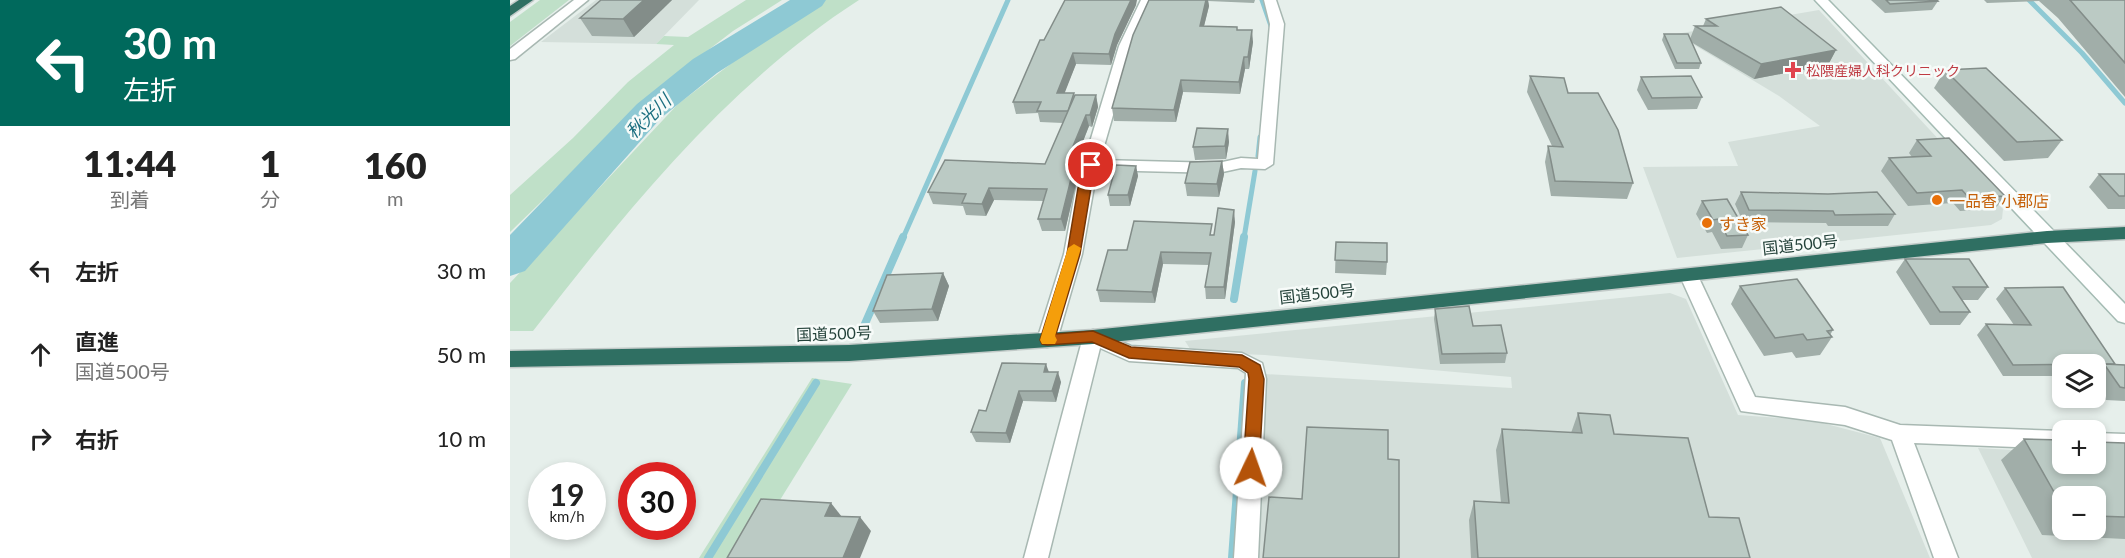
<!DOCTYPE html>
<html lang="ja">
<meta charset="utf-8">
<style>
body{margin:0;font-family:Lato,"Noto Sans JP",sans-serif;background:#f6f6f6;color:#222;height:100vh;display:flex;flex-direction:column;font-size:22px;white-space:nowrap}
*{box-sizing:border-box;margin:0}
p{font-size:20px;color:#767676}
.icon{flex:none;width:33px;height:33px;fill:none;stroke:currentColor;stroke-width:2;stroke-linecap:round;stroke-linejoin:round}
.map{position:relative;flex:1;overflow:hidden}
.details{display:flex;flex-direction:column;background:#fff;width:510px}
.details>*{flex:none}
.top-card{background:#00695c;color:#fff;overflow:hidden}
.tools{position:absolute;left:1542px;top:354px;display:grid;gap:12px}
.tools a{display:grid;place-items:center;width:54px;height:54px;border-radius:12px;background:#fff;box-shadow:0 3px 9px #0003;font-size:30px}
.speed{position:absolute;left:18px;top:462px;display:flex;gap:12px;font-size:30px;font-weight:700;text-align:center}
.speed>*{display:grid;place-content:center;width:78px;height:78px;border-radius:50%;background:#fff;box-shadow:0 3px 9px #0003;line-height:1}
.speed small{font-size:15px;font-weight:400}
.speed .limit{border:9px solid #d22;background:#fff;color:#111}
.pin{position:absolute;display:grid;place-items:center;width:51px;height:51px;color:#fff;margin:-26px;border:3px solid #fff;border-radius:50%;box-shadow:0 2px 6px #0007}
.me{position:absolute;width:66px;margin:-33px;rotate:3deg;stroke-linejoin:round;filter:drop-shadow(0 0 4px #0008)}
.turn{display:flex;align-items:center;gap:21px;height:126px;padding:0 24px;font-size:27px}
.turn .icon{width:78px;height:78px;stroke-width:2.5}
.turn b{display:block;font-size:42px;line-height:51px}
.eta{display:flex;justify-content:space-evenly;align-items:center;height:102px;text-align:center}
.eta b{font-size:36px;font-weight:800;line-height:42px}
ul{padding:0;list-style:none}
li{display:flex;align-items:center;gap:18px;height:84px;padding:0 24px}
li div{flex:1}
li b{display:block;font-size:22px}
li em{font-style:normal}
main{display:flex;flex:1;min-height:0}
.map>svg:first-child{display:block}
</style>
<main>
<section class="details">
<div class="top-card">
<div class="turn"><svg class="icon" aria-label="left" viewBox="0 0 24 24"><path d="M17 20v-9H6M10 6l-5 5 5 5"/></svg><div><b>30 m</b>左折</div></div>
</div>
<div class="eta">
<div><b>11:44</b><p>到着</p></div>
<div><b>1</b><p>分</p></div>
<div><b>160</b><p>m</p></div>
</div>
<ul>
<li><svg class="icon" aria-label="left" viewBox="0 0 24 24"><path d="M17 20v-9H6M10 6l-5 5 5 5"/></svg><div><b>左折</b></div><em>30 m</em></li>
<li><svg class="icon" aria-label="ahead" viewBox="0 0 24 24"><path d="M12 20V5M6 11l6-6 6 6"/></svg><div><b>直進</b><p>国道500号</p></div><em>50 m</em></li>
<li><svg class="icon" aria-label="right" viewBox="0 0 24 24"><path d="M7 20v-9h11M14 6l5 5-5 5"/></svg><div><b>右折</b></div><em>10 m</em></li>
</ul>
</section>
<div class="map">
<svg width="1615" height="558" viewBox="0 0 1615 558">
<rect width="100%" height="100%" fill="#e6efeb"/>
<g fill="#d4dfda" fill-rule="evenodd">
<polygon points="86,0 189,0 146,44 31,42"/>
<polygon points="1309,10 1493,209 1492,219 1481,225 1167,258 1133,167 1228,166 1218,142 1310,126 1269,96 1166,34"/>
<polygon points="1160,293 1176,299 1228,415 1301,420 1370,438 1420,558 744,558 754,374 1002,388 1001,377 755,355 682,352 675,341"/>
<path d="M1468 448 1552 453V464H1586L1615 456V558H1522ZM1552 496H1586V530H1552Z"/>
</g>
<g fill="#bfe0c8">
<polygon points="30,0 59,0 0,46 0,22"/>
<polygon points="236,0 272,0 223,31 150,87 0,232 0,195 63,138 118,82 164,45 146,44 154,36 178,37"/>
<path d="M315 0H349C217 85 118 209 23 331H0V283L168 104 243 47Z"/>
<polygon points="302,378 342,384 234,558 189,558"/>
</g>
<g fill="none" stroke-linecap="round" stroke-linejoin="round">
<g stroke="#8ec9d4" stroke-width="5">
<polyline points="752,0 761,26"/>
<polyline points="1519,0 1572,53 1615,103"/>
<polyline points="748,156 750,137"/>
<polyline points="393,238 498,0"/>
<polyline points="734,238 745,171"/>
</g>
<g stroke="#8ec9d4" stroke-width="8">
<polyline points="724,299 734,237"/>
<polyline points="354,326 393,237"/>
<polyline points="198,558 306,383"/>
<polyline points="722,558 735,383"/>
</g>
<polygon fill="#8ec9d4" fill-rule="evenodd" points="280,0 316,0 312,6 207,73 151,118 15,271 0,276 0,235 127,104 183,59"/>
<g stroke="#a8b8b2" stroke-width="3">
<g id="street">
<polygon points="64,0 78,0 5,59 0,60 0,49"/>
<polygon points="631,0 643,0 623,46 590,160 708,163 731,158 748,159 760,24 754,0 766,0 774,24 763,164 755,169 731,168 708,173 587,170 572,254 547,340 544,345 537,347 530,345 527,340 554,254 566,188 609,46"/>
<polygon points="1179,269 1185,271 1188,276 1245,397 1335,407 1390,425 1552,431 1552,449 1404,443 1448,558 1424,558 1382,440 1335,425 1231,411 1170,276 1173,271"/>
<polygon points="583,330 621,346 732,353 752,363 756,379 748,558 724,558 736,373 728,368 619,361 590,348 538,558 514,558 573,337 576,332"/>
<polygon points="1586,433 1615,434 1615,452 1586,451"/>
</g>
</g>
<g stroke="#a4bbb3" stroke-width="3">
<polygon id="secondary" points="1305,0 1318,0 1615,304 1615,323 1608,321"/>
</g>
<g stroke="#c2cac8" stroke-width="3">
<g id="highway">
<polygon points="9,0 23,0 0,16 0,6"/>
<polygon points="1615,227 1615,239 1537,243 583,344 339,361 0,367 0,351 339,345 583,330 1537,231"/>
</g>
</g>
<use href="#street" fill="#fff" fill-rule="evenodd"/>
<use href="#secondary" fill="#fff" fill-rule="evenodd"/>
<use href="#highway" fill="#2f6f62" fill-rule="evenodd"/>
</g>
<g fill="#a1aea9" fill-rule="evenodd">
<polygon points="91,0 162,0 124,37 82,36 70,18"/>
<polygon points="639,0 745,0 744,3 698,1 699,6 694,26 727,27 727,30 743,42 739,69 735,69 730,94 673,92 666,122 604,121 602,108"/>
<polygon points="1361,0 1427,0 1428,1 1422,10 1375,13"/>
<polygon points="1474,0 1615,0 1615,97 1548,18 1529,1 1477,3"/>
<polygon points="626,5 607,45 601,65 566,64 554,93 565,96 586,95 588,107 582,127 579,126 564,163 568,175 555,231 532,231 528,219 534,201 484,200 476,216 456,215 453,206 423,204 418,192 535,164 553,123 530,122 528,113 506,114 503,102 534,40"/>
<polygon points="1196,19 1326,50 1318,65 1244,79 1181,42 1191,63 1189,69 1165,69 1152,40 1154,34 1180,39 1185,26 1193,26"/>
<polygon points="1435,70 1552,140 1538,158 1494,161 1424,88"/>
<polygon points="1020,76 1058,93 1123,183 1117,199 1041,196 1035,162 1038,146 1042,146 1017,92"/>
<polygon points="1131,77 1192,97 1187,109 1138,110 1127,90"/>
<polygon points="1407,140 1495,196 1485,209 1450,211 1443,203 1398,206 1371,171 1379,158 1402,157 1399,153"/>
<polygon points="719,142 716,159 685,160 683,147"/>
<polygon points="712,161 714,174 709,197 677,196 675,183"/>
<polygon points="626,166 628,176 620,206 600,206 598,195"/>
<polygon points="1589,174 1615,174 1615,209 1598,209 1579,187"/>
<polygon points="1231,192 1385,214 1378,226 1318,226 1316,223 1233,222 1225,204"/>
<polygon points="1192,201 1238,235 1232,248 1211,249 1202,232 1197,233 1186,214"/>
<polygon points="725,222 715,299 696,299 695,287 699,265 653,264 645,303 590,302 587,290 617,250 703,235"/>
<polygon points="826,242 877,262 876,275 825,273"/>
<polygon points="1395,259 1478,287 1468,300 1452,300 1460,312 1450,325 1420,325 1386,272"/>
<polygon points="433,273 439,286 428,321 370,323 363,311"/>
<polygon points="1230,286 1323,330 1320,335 1322,337 1310,355 1286,358 1282,352 1254,356 1221,304"/>
<polygon points="1495,288 1605,364 1615,365 1615,401 1596,400 1586,384 1586,364 1552,364 1552,376 1493,376 1467,335 1476,324 1504,325 1486,299"/>
<polygon points="925,309 997,353 995,363 930,364 924,319"/>
<polygon points="539,372 551,382 546,402 513,401 500,443 466,442 461,432 476,411"/>
<polygon points="1068,413 1104,434 1199,517 1240,558 961,558 959,520 964,501 991,503 986,450 992,429 1061,433"/>
<path d="M1514 439 1615 443V539L1532 535 1491 460ZM1552 496H1586V530H1552Z"/>
</g>
<g fill="#838d89">
<polygon points="134,0 162,0 124,37 113,19"/>
<polygon points="621,0 627,0 626,5 607,45 601,65 599,54 605,34"/>
<polygon points="696,0 698,0 699,6 691,38 690,26"/>
<polygon points="742,30 743,42 739,69 738,57"/>
<polygon points="1326,50 1318,65 1244,79 1251,64"/>
<polygon points="563,53 566,64 550,105 547,93"/>
<polygon points="734,57 735,69 730,94 729,82"/>
<polygon points="671,80 673,92 666,122 664,110"/>
<polygon points="586,95 588,107 582,127 580,115"/>
<polygon points="576,115 579,126 560,175 556,163"/>
<polygon points="718,129 719,142 716,159 715,146"/>
<polygon points="712,161 714,174 709,197 707,184"/>
<polygon points="565,163 568,175 555,231 551,219"/>
<polygon points="626,166 628,176 620,206 618,195"/>
<polygon points="479,188 484,200 476,216 472,204"/>
<polygon points="724,210 725,222 715,299 714,287"/>
<polygon points="651,252 653,264 645,303 642,292"/>
<polygon points="433,273 439,286 428,321 422,309"/>
<polygon points="536,364 540,375 534,372"/>
<polygon points="548,372 551,382 546,402 542,391"/>
<polygon points="509,391 513,401 500,443 496,433"/>
<polygon points="321,503 332,517 315,516"/>
<polygon points="350,517 361,531 350,558 333,558"/>
</g>
<g fill="#bbcac4" stroke="#838d89" stroke-width="1.5">
<polygon points="91,0 134,0 113,19 70,18"/>
<polygon points="555,0 621,0 605,34 599,54 563,53 547,93 564,93 558,111 527,111 531,102 503,102 530,40 534,40"/>
<polygon points="639,0 696,0 690,26 727,27 727,30 742,30 738,57 734,57 729,82 671,80 664,110 602,108 623,35"/>
<polygon points="1376,0 1427,0 1428,1 1380,4"/>
<polygon points="1559,0 1615,0 1615,63 1560,0"/>
<polygon points="1271,7 1326,50 1251,64 1185,26 1207,26 1196,19"/>
<polygon points="1154,34 1178,34 1191,63 1167,63"/>
<polygon points="1476,68 1552,140 1507,142 1435,70"/>
<polygon points="1020,76 1054,78 1058,93 1088,93 1108,130 1123,183 1045,181 1038,146 1053,147"/>
<polygon points="1181,76 1192,97 1142,98 1131,77"/>
<polygon points="565,95 586,95 580,115 576,115 556,163 565,163 551,219 528,219 537,189 479,188 472,204 452,203 456,194 418,192 435,160 535,164"/>
<polygon points="687,128 718,129 715,146 683,147"/>
<polygon points="1439,138 1495,196 1459,198 1452,190 1407,193 1379,158 1421,156 1407,140"/>
<polygon points="712,161 707,184 675,183 680,162"/>
<polygon points="606,165 626,166 618,195 598,195"/>
<polygon points="1589,174 1615,174 1615,196 1609,196"/>
<polygon points="1231,192 1318,194 1367,192 1385,214 1325,215 1323,211 1239,210"/>
<polygon points="1217,199 1238,235 1217,236 1208,219 1203,220 1192,201"/>
<polygon points="708,208 724,210 714,287 695,287 701,253 651,252 642,292 587,290 598,250 617,250 624,221 702,224 700,235 704,235"/>
<polygon points="826,242 877,243 877,262 825,260"/>
<polygon points="1395,259 1459,259 1478,287 1443,287 1460,312 1430,312"/>
<polygon points="433,273 422,309 363,311 377,275"/>
<polygon points="1287,279 1323,330 1317,331 1322,337 1297,340 1293,334 1265,338 1230,286"/>
<polygon points="1553,287 1605,364 1594,364 1592,366 1586,366 1586,364 1503,365 1476,324 1521,325 1495,288"/>
<polygon points="959,306 963,326 991,325 997,353 932,354 925,309"/>
<polygon points="492,363 536,364 534,372 548,372 542,391 509,391 496,433 461,432 469,410 476,411"/>
<polygon points="1594,364 1615,365 1615,388 1610,387"/>
<polygon points="1068,413 1100,415 1104,434 1178,438 1199,517 1229,518 1240,558 968,558 964,501 999,503 992,429 1072,433"/>
<polygon points="797,427 878,430 878,459 889,460 889,558 753,558 759,497 792,499"/>
<polygon points="1514,439 1552,440 1552,464 1586,464 1586,442 1615,443 1615,517 1586,516 1586,496 1552,496 1552,506"/>
<polygon points="251,499 321,503 315,516 350,517 333,558 217,558"/>
</g>
<polygon fill="#b45309" stroke="#753606" stroke-width="1.5" points="581,162 587,165 581,188 570,254 546,334 583,331 621,347 732,355 750,365 754,379 749,468 747,474 741,476 735,474 733,468 739,379 738,373 729,367 619,358 582,342 537,345 532,344 530,340 557,254 568,188 575,165"/>
<polygon fill="#f59e0b" points="564,244 571,248 545,336 547,340 545,344 532,344 530,340 558,248"/>
<path fill="#e0444e" stroke="#f7fbf9" stroke-width="2" d="M1280 61h6v6h6v6h-6v6h-6v-6h-6v-6h6z"/>
<g fill="#e8710a" stroke="#f7fbf9" stroke-width="2">
<circle cx="1427" cy="200" r="6"/>
<circle cx="1197" cy="223" r="6"/>
</g>
<g text-anchor="middle" dominant-baseline="central" stroke-width="5" stroke-linejoin="round" paint-order="stroke">
<g font-size="14" fill="#be3a42" stroke="#f7fbf9" text-anchor="start">
<text x="1296" y="70">松隈産婦人科クリニック</text>
</g>
<g font-size="16" fill="#c56008" stroke="#f7fbf9" text-anchor="start">
<text x="1439" y="200">一品香 小郡店</text>
<text x="1209" y="223">すき家</text>
</g>
<g font-size="16" fill="#24423a" stroke="#f7fbf9">
<text transform="translate(1290 244) rotate(-6)">国道500号</text>
<text transform="translate(807 293) rotate(-6)">国道500号</text>
<text transform="translate(324 333) rotate(-2)">国道500号</text>
</g>
<g font-size="18" font-style="italic" fill="#1c6f80" stroke="#f7fbf9">
<text transform="translate(138 116) rotate(-44)">秋光川</text>
</g>
</g>
</svg>
<div class="tools">
<a><svg class="icon" aria-label="layers" viewBox="0 0 24 24"><path d="M12 4l9 5-9 5-9-5zM3 14l9 5 9-5"/></svg></a>
<a>+</a>
<a>−</a>
</div>
<div class="speed"><div>19<small>km/h</small></div><div class="limit">30</div></div>
<div class="pin" style="left:581px;top:165px;background:#d93025"><svg class="icon" aria-label="arrive" viewBox="0 0 24 24"><path d="M6 21V4h12l-3 4 3 4H6"/></svg></div>
<svg class="me" style="left:741px;top:468px" viewBox="-20 -20 40 40"><circle r="19" fill="#fff"/><path d="M0-13L10 11 0 6-10 11z" fill="#b45309"/></svg>
</div>
</main>
